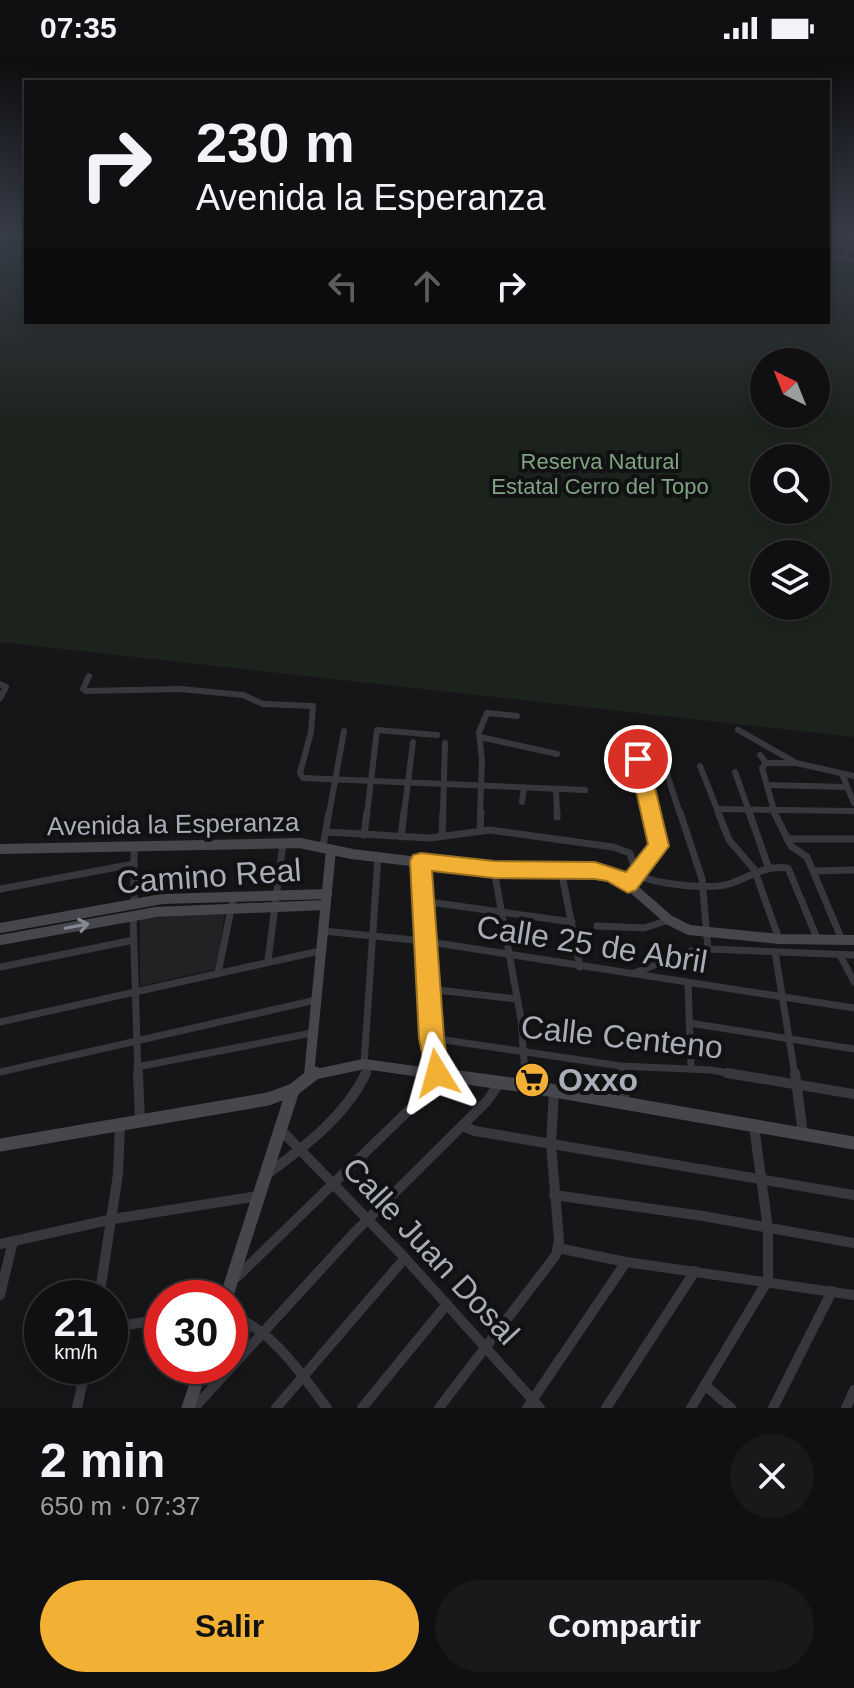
<!DOCTYPE html>
<html lang="es">
<meta charset="utf-8">
<style>
body{margin:0;font-family:Helvetica,sans-serif;background:#19191b;color:#f1f3f6;height:100vh;display:flex;flex-direction:column;font-size:30px;white-space:nowrap}
*{box-sizing:border-box;margin:0}
p{font-size:26px;color:#9c9d9f}
.icon{flex:none;width:44px;height:44px;fill:none;stroke:currentColor;stroke-width:2;stroke-linecap:round;stroke-linejoin:round}
.map{position:relative;height:1352px;overflow:hidden}
.side{display:flex;flex-direction:column;background:#101012;flex:1}
.side>*{flex:none}
.hud{position:absolute;left:24px;top:24px;width:806px;height:244px;border-radius:0px;box-shadow:0 4px 12px #0003,0 0 0 2px #303032;background:#101012;color:#f1f3f6;overflow:hidden}
.needle{width:52px;rotate:317deg}
.controls{position:absolute;left:750px;top:292px;display:grid;gap:16px}
.controls a{display:grid;place-items:center;width:80px;height:80px;border-radius:50%;background:#101012;box-shadow:0 4px 12px #0003,0 0 0 2px #303032;font-size:40px}
.speed{position:absolute;left:24px;top:1224px;display:flex;gap:16px;font-size:40px;font-weight:700;text-align:center}
.speed>*{display:grid;place-content:center;width:104px;height:104px;border-radius:50%;background:#101012;box-shadow:0 4px 12px #0003,0 0 0 2px #303032;line-height:1}
.speed small{font-size:20px;font-weight:400}
.speed .limit{border:12px solid #d22;background:#fff;color:#111}
.pin{position:absolute;display:grid;place-items:center;width:68px;height:68px;color:#fff;margin:-34px;border:4px solid #fff;border-radius:50%;box-shadow:0 2px 8px #0007}
.me{position:absolute;width:88px;margin:-44px;rotate:352deg;stroke-linejoin:round;filter:drop-shadow(0 0 6px #0008)}
.turn{display:flex;align-items:center;gap:28px;height:168px;padding:0 40px;font-size:36px}
.turn .icon{width:104px;height:104px;stroke-width:2.5}
.turn b{display:block;font-size:56px;line-height:68px}
.lanes{display:flex;align-items:center;height:76px;padding:0 40px;background:#0003;justify-content:center;gap:40px;direction:ltr}
.lanes .off{opacity:.35}
.round{display:grid;place-items:center;flex:none;width:84px;height:84px;border-radius:42px;background:#19191b}
.overview{display:flex;align-items:center;justify-content:space-between;height:136px;padding:0 40px}
h1{font-size:48px;font-weight:800;line-height:60px}
.primary-button{display:flex;gap:16px;margin-top:auto;padding:16px 40px}
.primary-button a{flex:1;height:92px;border-radius:48px;background:#f2b134;color:#111;font-size:32px;font-weight:800;line-height:92px;text-align:center}
.primary-button a+a{background:#19191b;color:#f1f3f6}
.status{display:flex;justify-content:space-between;align-items:center;height:56px;padding:0 40px;background:#101012;direction:ltr}
.status svg{height:22px;fill:currentColor}
.map>svg:first-child{display:block}
</style>
<div class="status"><b>07:35</b><svg viewBox="0 0 49 12"><path d="M0 12V9h3v3zM5 12V6h3v6zM10 12V3h3v9zM15 12V0h3v12zM26 1h20v11H26zM47 4h2v5h-2z"/></svg></div>
<div class="map">
<svg width="854" height="1352" viewBox="0 0 854 1352">
<rect width="100%" height="100%" fill="#161618"/>
<polygon fill="#222225" points="225,857 216,913 140,930 140,863"/>
<path fill="#1c231d" fill-rule="evenodd" d="M0 178H26V266H828V202L854 206V681L0 586ZM764 306H816V358H764ZM764 402H816V454H764ZM764 498H816V550H764Z"/>
<g fill="none" stroke-linecap="round" stroke-linejoin="round">
<g stroke="#37383d" stroke-width="3">
<polyline points="828,178 847,182"/>
<polyline points="828,194 843,185"/>
<polyline points="828,201 854,205"/>
<polyline points="838,203 854,193"/>
</g>
<g stroke="#37383d" stroke-width="6">
<polyline points="89,620 83,633 86,635 180,633 243,639 263,648 313,650 311,676 300,717 303,722 585,734"/>
<polyline points="0,628 6,631 0,642"/>
<polyline points="738,674 793,705"/>
<polyline points="480,681 557,698"/>
<polyline points="637,694 652,758"/>
<polyline points="760,699 766,707 762,712 775,758"/>
<polyline points="663,706 680,758"/>
<polyline points="766,707 796,707 854,720"/>
<polyline points="700,710 719,758"/>
<polyline points="735,716 750,758"/>
<polyline points="643,717 665,718"/>
<polyline points="842,718 854,747"/>
<polyline points="767,729 846,731"/>
<polyline points="556,733 557,758"/>
<polyline points="522,746 524,732"/>
<polyline points="717,753 854,755"/>
<polyline points="329,758 344,675"/>
<polyline points="367,758 377,674 437,679"/>
<polyline points="404,758 413,686"/>
<polyline points="443,758 445,687"/>
<polyline points="480,758 482,705 479,676 487,657 517,660"/>
</g>
<g stroke="#37383d" stroke-width="7">
<polyline points="557,756 557,761"/>
<path d="M651 756 659 790 636 818C653 828 709 834 729 828 751 821 763 809 788 812L817 882"/>
<polyline points="680,756 702,823 708,893"/>
<polyline points="718,756 729,784 754,813 779,883"/>
<polyline points="749,756 768,810"/>
<polyline points="774,756 791,790 807,801 842,884"/>
<polyline points="480,774 481,756"/>
<polyline points="327,776 430,782 490,774 613,791 630,797 636,818 628,828"/>
<polyline points="364,779 367,756"/>
<polyline points="442,780 443,756"/>
<polyline points="401,781 404,756"/>
<polyline points="787,783 854,783"/>
<polyline points="323,790 329,756"/>
<polyline points="134,791 134,849"/>
<polyline points="421,805 424,885 436,1017"/>
<polyline points="494,814 521,963 525,1019"/>
<polyline points="561,814 580,911"/>
<polyline points="814,815 854,814"/>
<polyline points="0,833 134,808"/>
<polyline points="422,845 572,866"/>
<polyline points="133,861 138,1019"/>
<polyline points="597,870 644,872 669,864"/>
<polyline points="323,875 424,885 854,952"/>
<polyline points="775,896 795,1019"/>
<polyline points="840,899 854,926"/>
<polyline points="268,905 283,787"/>
<polyline points="0,911 134,884"/>
<polyline points="218,917 234,839"/>
<polyline points="634,917 691,895 708,893 854,899"/>
<polyline points="688,927 691,1012"/>
<polyline points="428,933 516,943"/>
<polyline points="0,966 320,895"/>
<polyline points="689,967 854,993"/>
<polyline points="431,982 621,1010 711,1014 739,1019"/>
<polyline points="364,1008 378,800"/>
<polyline points="621,1010 622,1019"/>
<polyline points="137,1011 312,977"/>
<polyline points="0,1016 316,944"/>
<polyline points="365,1019 370,1009"/>
</g>
<g stroke="#37383d" stroke-width="10">
<polyline points="138,1017 140,1065"/>
<polyline points="525,1017 526,1030"/>
<polyline points="622,1017 625,1046"/>
<polyline points="727,1017 854,1038"/>
<polyline points="795,1017 803,1078"/>
<polyline points="462,1070 475,1075 854,1139"/>
<polyline points="282,1075 405,1202 540,1352"/>
<path d="M270 1116C307 1089 346 1059 366 1017"/>
<polyline points="554,1139 703,1160 854,1187"/>
<polyline points="0,1188 113,1163 258,1140"/>
<polyline points="558,1192 626,1206 854,1239"/>
<polyline points="237,1221 444,1020"/>
<polyline points="0,1239 13,1185"/>
<polyline points="99,1242 118,1118 120,1069"/>
<path d="M230 1258C274 1276 299 1315 327 1352"/>
<polyline points="110,1272 162,1263"/>
<polyline points="705,1329 731,1352"/>
<polyline points="77,1352 86,1310"/>
<polyline points="194,1352 353,1178 487,1045 500,1026"/>
<polyline points="276,1352 405,1202"/>
<polyline points="362,1352 447,1248"/>
<polyline points="439,1352 556,1199 559,1184 551,1088 554,1035"/>
<polyline points="527,1352 626,1206"/>
<polyline points="606,1352 695,1215"/>
<polyline points="691,1352 768,1224 768,1173 754,1070"/>
<polyline points="773,1352 832,1235"/>
<polyline points="846,1352 854,1334"/>
</g>
<g stroke="#45474d" stroke-width="10">
<polyline points="0,793 300,787 352,798 460,811 595,814 621,822 669,864 689,874 779,883 854,884"/>
<polyline points="0,872 162,843 327,838"/>
<polyline points="0,884 156,856 325,849"/>
<polyline points="309,1019 331,794"/>
<polyline points="312,1019 364,1008 443,1019"/>
</g>
<g stroke="#45474d" stroke-width="13">
<polyline points="429,1017 526,1030 854,1087"/>
<polyline points="0,1089 268,1043 293,1034 315,1017"/>
<polyline points="226,1242 293,1034"/>
<polyline points="188,1352 202,1310"/>
</g>
</g>
<defs><path id="oneway-shaft" d="M-6 0H5M1.5-3L5.5 0L1.5 3" fill="none" stroke-width="1.6" stroke-linecap="round" stroke-linejoin="round" transform="scale(2)"/></defs>
<use stroke="#858993" href="#oneway-shaft" transform="translate(77 870) rotate(-11)"/>
<linearGradient id="sky" x2="0" y2="1"><stop stop-color="#0c0c0d"/><stop offset="0.48" stop-color="#363c48"/><stop offset="1" stop-color="#363c48" stop-opacity="0"/></linearGradient>
<rect width="854" height="368" fill="url(#sky)"/>
<polygon fill="#f2b134" stroke="#9d7322" stroke-width="2" points="638,696 648,703 669,790 636,834 628,837 607,825 595,823 494,822 432,815 444,982 449,1017 446,1026 437,1030 428,1026 419,982 410,805 413,799 421,797 494,805 595,806 626,816 648,788 629,703"/>
<defs>
<g id="supermarket-disc" transform="scale(1.8)"><circle r="9.5" fill="#f2b134" stroke="#111113"/><path d="M-6-5.5h2.5l.6 2H6L4.5 2H-2.5L-4.4-4H-6ZM-1.5 3.2a1.3 1.3 0 1 0 .1 0ZM3 3.2a1.3 1.3 0 1 0 .1 0Z" fill="#111"/></g>
</defs>
<g fill-rule="evenodd">
<use href="#supermarket-disc" x="532" y="1024"/>
</g>
<g text-anchor="middle" dominant-baseline="central" stroke-width="8" stroke-linejoin="round" paint-order="stroke">
<g font-size="22" fill="#7fa381" stroke="#111113">
<text x="600" y="405">Reserva Natural<tspan x="600" dy="25">Estatal Cerro del Topo</tspan></text>
</g>
<g font-size="26" fill="#a8adb8" stroke="#111113">
<text transform="translate(173 768) rotate(-1)">Avenida la Esperanza</text>
</g>
<g font-size="32" fill="#a8adb8" stroke="#111113">
<text transform="translate(209 820) rotate(-4)">Camino Real</text>
<text transform="translate(592 888) rotate(9)">Calle 25 de Abril</text>
<text transform="translate(622 981) rotate(6)">Calle Centeno</text>
<text transform="translate(431 1195) rotate(47)">Calle Juan Dosal</text>
</g>
<g font-size="32" font-weight="bold" fill="#a8adb8" stroke="#111113" text-anchor="start">
<text x="558" y="1024">Oxxo</text>
</g>
</g>
</svg>
<div class="controls">
<a><svg class="needle" viewBox="-14 -14 28 28"><path d="M0-13l5 13h-10z" fill="#e53935"/><path d="M0 13l5-13h-10z" fill="#9c9d9f"/></svg></a>
<a><svg class="icon" aria-label="search" viewBox="0 0 24 24"><circle cx="10" cy="10" r="6"/><path d="M15 15l6 6"/></svg></a>
<a><svg class="icon" aria-label="layers" viewBox="0 0 24 24"><path d="M12 4l9 5-9 5-9-5zM3 14l9 5 9-5"/></svg></a>
</div>
<div class="speed"><div>21<small>km/h</small></div><div class="limit">30</div></div>
<div class="pin" style="left:638px;top:703px;background:#d93025"><svg class="icon" aria-label="arrive" viewBox="0 0 24 24"><path d="M6 21V4h12l-3 4 3 4H6"/></svg></div>
<svg class="me" style="left:437px;top:1017px" viewBox="-20 -20 40 40"><path d="M0-17L14 15 0 8-14 15z" fill="#f2b134" stroke="#fff" stroke-width="4"/></svg>
<div class="hud">
<div class="turn"><svg class="icon" aria-label="right" viewBox="0 0 24 24"><path d="M7 20v-9h11M14 6l5 5-5 5"/></svg><div><b>230 m</b>Avenida la Esperanza</div></div>
<div class="lanes"><svg class="icon off" aria-label="left" viewBox="0 0 24 24"><path d="M17 20v-9H6M10 6l-5 5 5 5"/></svg><svg class="icon off" aria-label="ahead" viewBox="0 0 24 24"><path d="M12 20V5M6 11l6-6 6 6"/></svg><svg class="icon" aria-label="right" viewBox="0 0 24 24"><path d="M7 20v-9h11M14 6l5 5-5 5"/></svg></div>
</div>
</div>
<section class="side">
<div class="overview"><div><h1>2 min</h1><p>650 m · 07:37</p></div><a class="round"><svg class="icon" aria-label="close" viewBox="0 0 24 24"><path d="M6 6l12 12M18 6L6 18"/></svg></a></div>
<div class="primary-button"><a>Salir</a><a>Compartir</a></div>
</section>
